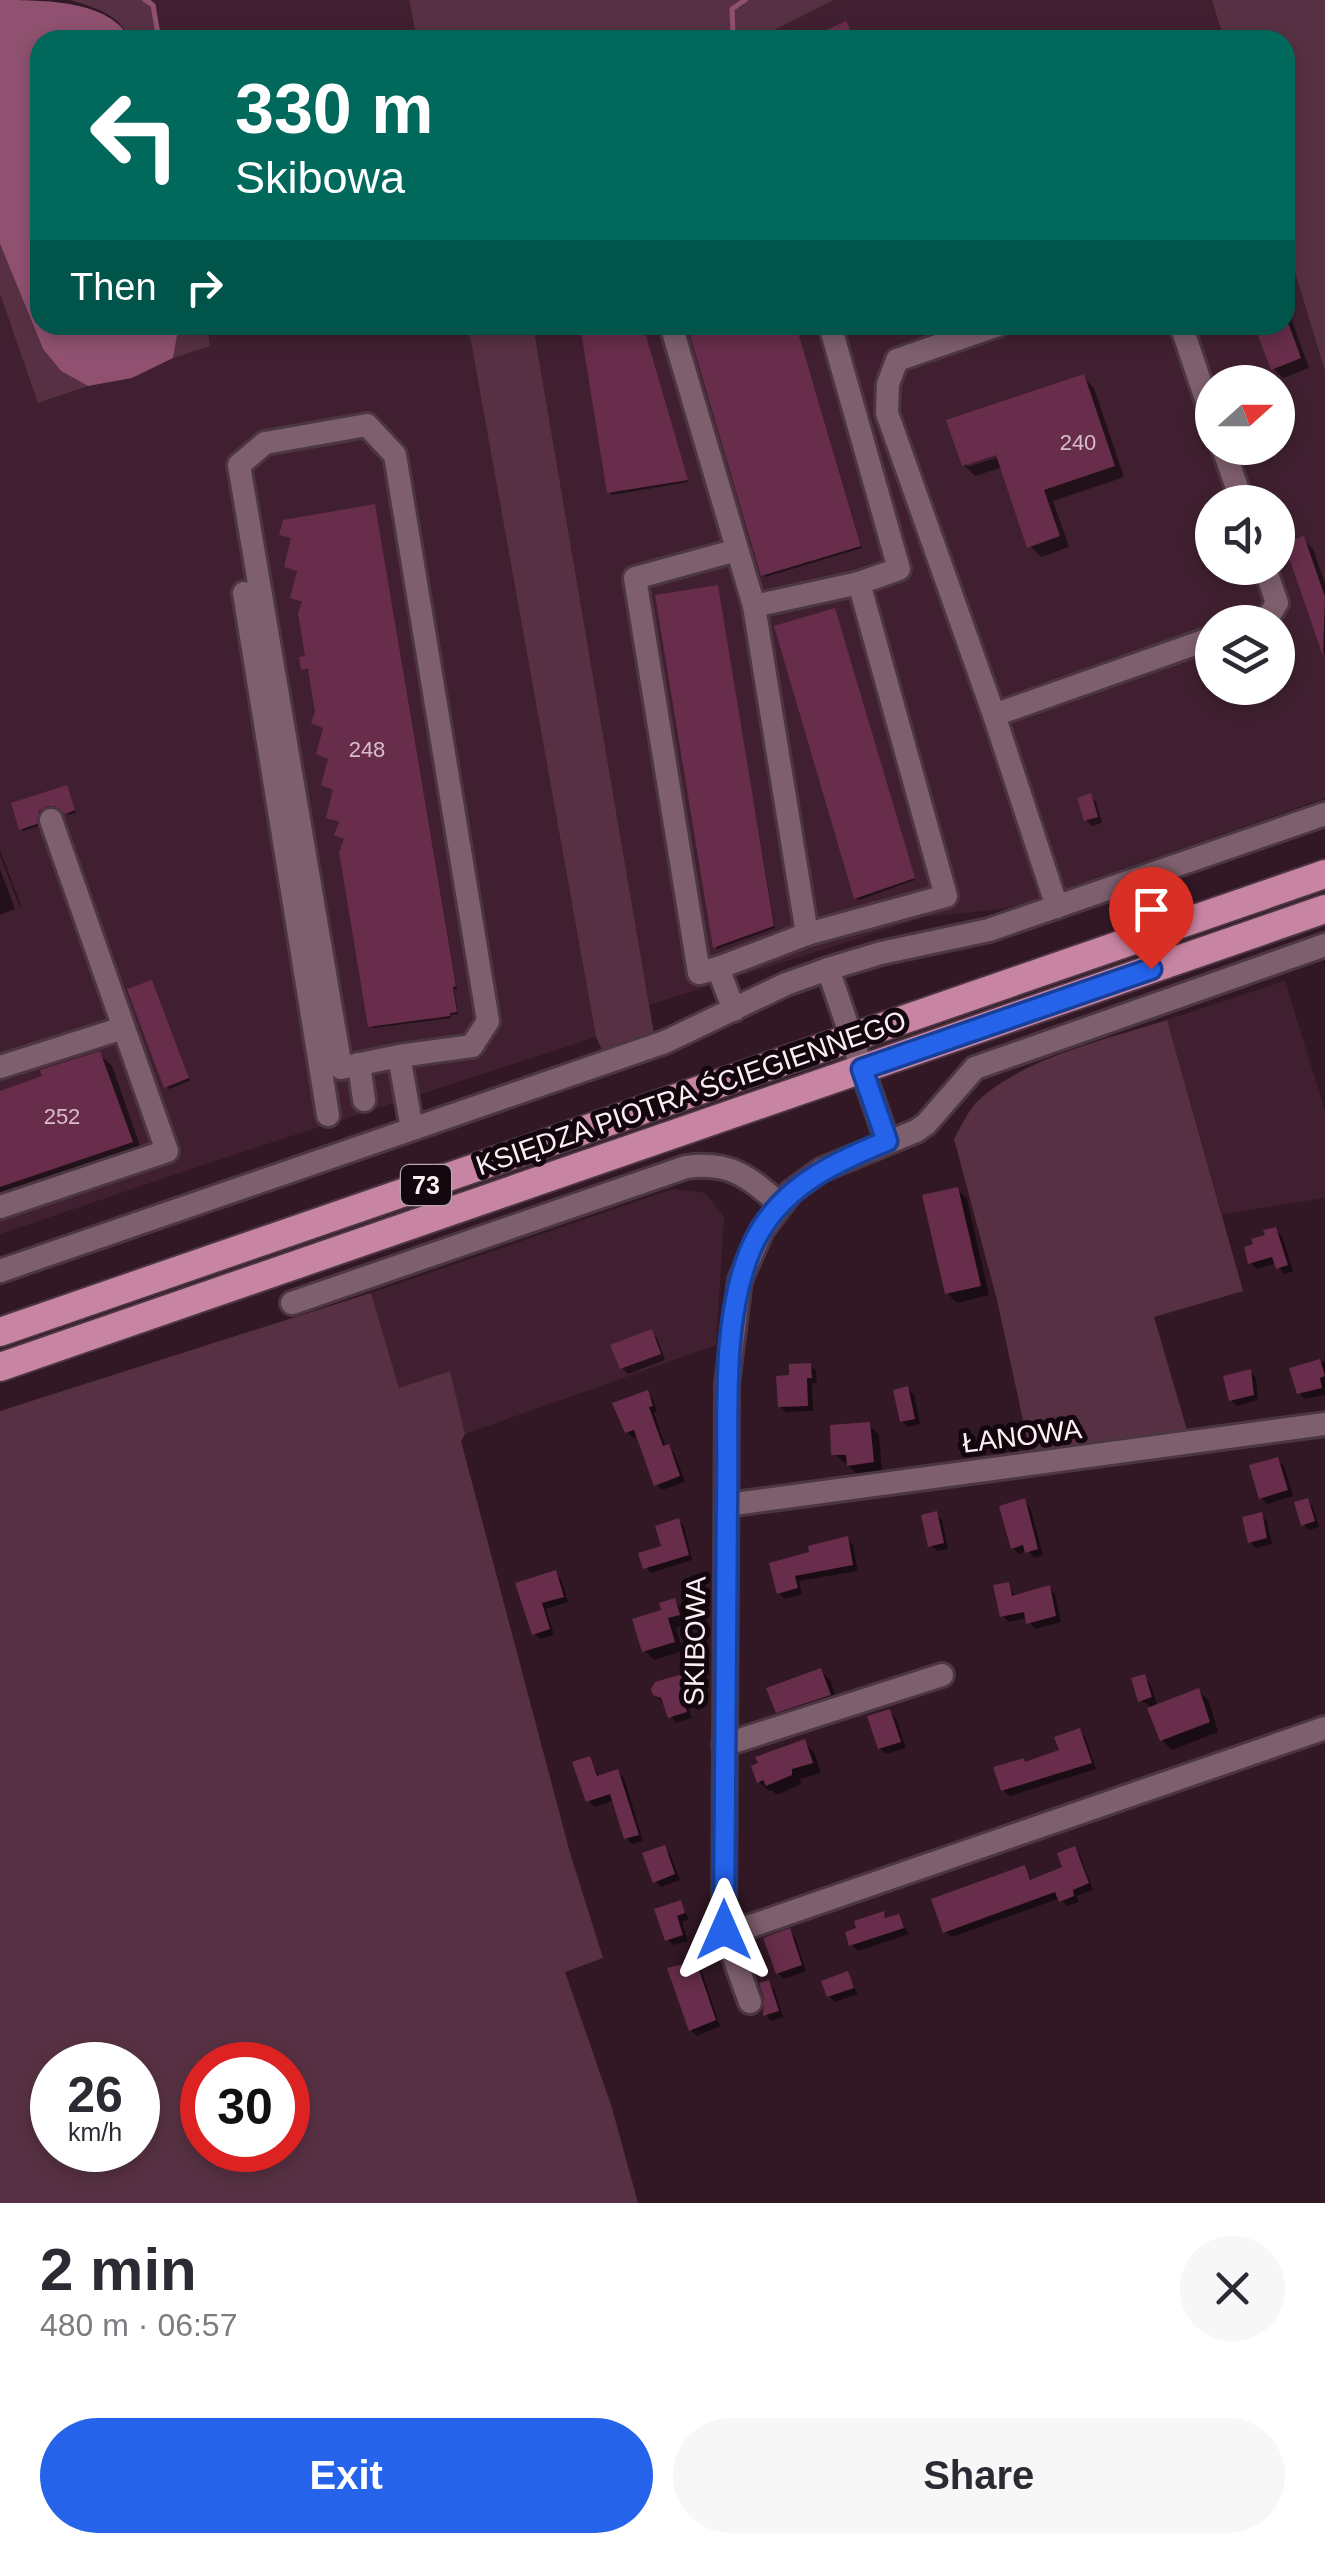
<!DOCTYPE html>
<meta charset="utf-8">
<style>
body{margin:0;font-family:Helvetica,sans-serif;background:#f7f7f7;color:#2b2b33;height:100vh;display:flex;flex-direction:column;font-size:38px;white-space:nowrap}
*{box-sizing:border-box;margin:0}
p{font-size:32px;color:#7c7c81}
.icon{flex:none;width:55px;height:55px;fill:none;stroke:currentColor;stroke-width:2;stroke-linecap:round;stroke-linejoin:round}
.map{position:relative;height:2203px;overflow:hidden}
.sheet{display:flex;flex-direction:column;background:#fff;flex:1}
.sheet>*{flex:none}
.hud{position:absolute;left:30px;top:30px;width:1265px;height:305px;border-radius:30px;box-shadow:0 5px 15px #0003;background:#00695c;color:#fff;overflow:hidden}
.needle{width:65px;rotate:69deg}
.buttons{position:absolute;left:1195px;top:365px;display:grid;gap:20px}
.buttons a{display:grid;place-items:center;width:100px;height:100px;border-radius:50%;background:#fff;box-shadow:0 5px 15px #0003;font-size:50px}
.speed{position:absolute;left:30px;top:2042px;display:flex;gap:20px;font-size:50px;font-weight:700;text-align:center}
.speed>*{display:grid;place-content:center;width:130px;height:130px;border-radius:50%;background:#fff;box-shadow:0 5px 15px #0003;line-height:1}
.speed small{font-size:25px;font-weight:400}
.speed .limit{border:15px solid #d22;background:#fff;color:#111}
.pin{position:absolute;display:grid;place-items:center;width:85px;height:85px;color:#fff;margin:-102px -42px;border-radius:50% 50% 50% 0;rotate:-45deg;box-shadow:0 0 10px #0007}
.pin .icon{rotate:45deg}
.me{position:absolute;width:110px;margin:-55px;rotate:0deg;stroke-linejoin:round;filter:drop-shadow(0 0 8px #0008)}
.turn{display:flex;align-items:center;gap:35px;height:210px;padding:0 40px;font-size:45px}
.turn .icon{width:130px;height:130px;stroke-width:2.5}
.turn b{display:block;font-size:70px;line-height:85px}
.then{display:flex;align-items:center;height:95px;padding:0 40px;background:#0003;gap:20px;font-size:38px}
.round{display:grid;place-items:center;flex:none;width:105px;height:105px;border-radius:52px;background:#f7f7f7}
.head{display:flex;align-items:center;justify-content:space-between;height:170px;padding:0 40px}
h1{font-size:60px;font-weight:800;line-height:75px}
.button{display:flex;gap:20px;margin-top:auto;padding:20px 40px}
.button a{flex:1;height:115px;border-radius:60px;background:#2563eb;color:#fff;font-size:40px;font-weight:800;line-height:115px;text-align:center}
.button a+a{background:#f7f7f7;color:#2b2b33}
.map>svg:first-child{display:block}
</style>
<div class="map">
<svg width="1325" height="2203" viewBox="0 0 1325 2203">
<rect width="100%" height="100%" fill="#321825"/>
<g fill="#402030" fill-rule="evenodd">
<polygon points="152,0 409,0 417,40 159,40"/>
<polygon points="834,0 1212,0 1224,40 754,40"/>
<path d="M1285 240 1325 371V798L1010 908 925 917 649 1005 533 325H1285ZM1212 382H1278V448H1212ZM1212 502H1278V568H1212ZM1212 622H1278V688H1212Z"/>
<polygon points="0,294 38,403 88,386 132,378 172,358 210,346 207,325 468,325 596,1037 212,1162 0,1234"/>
<polygon points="1285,981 1325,1111 1325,1198 1222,1214 1167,1020"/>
<polygon points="673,1189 705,1193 724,1217 716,1345 465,1434 449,1372 399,1389 371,1293"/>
</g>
<g fill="#573143" fill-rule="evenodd">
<path d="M70 0H152L159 40H130C120 14 94 7 70 0Z"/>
<polygon points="409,0 834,0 754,40 417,40"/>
<polygon points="1212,0 1325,0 1325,371 1285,240 1285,40 1224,40"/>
<polygon points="0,244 43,349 61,371 88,386 38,403 0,294"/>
<polygon points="179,325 207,325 210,346 173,358"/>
<polygon points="468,325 533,325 654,1034 603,1052 596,1037"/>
<path d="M1167 1020 1243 1291 1154 1317 1189 1437 1031 1457 997 1300 954 1139C961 1127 968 1110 979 1100 1025 1057 1109 1039 1167 1020Z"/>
<path d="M371 1293 399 1388 450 1371 465 1434 461 1441 570 1853 603 1958 565 1972 612 2108 638 2203H0V1411ZM52 2065H138V2150H52ZM202 2065H288V2150H202Z"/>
</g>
<path fill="#8f516f" d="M0 0C42 0 112 0 130 40H40V325H179L173 358 132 378 88 386 61 371 43 349 0 244Z"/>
<g fill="#0007" fill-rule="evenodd">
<polygon points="1285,312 1291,318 1309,368 1283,378 1273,368 1257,325 1285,325"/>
<polygon points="582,325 643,325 688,482 612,495 610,492"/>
<polygon points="689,325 796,325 862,548 765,577 763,574"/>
<path d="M1083 377 1094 388 1124 477 1053 501 1069 547 1041 557 1030 546 1003 467 975 476 964 465 949 422ZM1007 449 1009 454 967 467V462Z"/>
<polygon points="374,507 457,989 454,989 458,1014 451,1015 451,1018 373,1028 346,839 341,823 332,820 336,791 325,728 317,712 311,671 304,669 308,658 304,603 295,600 299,572 290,568 293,539 282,534"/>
<polygon points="1303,539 1313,549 1325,583 1325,655 1287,545"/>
<polygon points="717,588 775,928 717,949 715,946"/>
<polygon points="834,611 915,880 859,900 856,898"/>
<polygon points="68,790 76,813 69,815 59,807 50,807 41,813 38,826 24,831 21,828 14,805"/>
<polygon points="1090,796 1096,802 1102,823 1092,826 1086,820"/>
<polygon points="0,851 21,906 20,907 0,855"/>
<polygon points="0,869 15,909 0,915"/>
<polygon points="154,985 190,1081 169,1089 166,1086"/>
<polygon points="99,1054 112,1066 143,1154 0,1201 0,1094"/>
<polygon points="957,1189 967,1199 989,1295 957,1303 947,1293"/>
<polygon points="1275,1230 1282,1236 1293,1271 1284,1274 1276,1263 1257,1269 1251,1263"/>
<polygon points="651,1332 657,1338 665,1360 628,1374 622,1368"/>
<polygon points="1325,1361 1325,1395 1305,1399 1299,1393 1292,1369"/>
<polygon points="810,1365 816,1371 817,1383 812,1383 813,1411 786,1412 780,1406 792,1377"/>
<polygon points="1250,1372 1256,1378 1258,1400 1237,1406 1231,1400"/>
<polygon points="908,1389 914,1395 920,1424 908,1427 902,1421"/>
<polygon points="647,1393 653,1399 657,1412 654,1413 666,1448 674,1453 685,1482 662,1490 656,1484 639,1436 633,1438 627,1431"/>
<polygon points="869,1425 879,1435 882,1471 859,1475 834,1454"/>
<polygon points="1277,1460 1284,1466 1293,1496 1267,1504 1261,1498"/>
<polygon points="1024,1501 1030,1507 1043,1555 1034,1558 1028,1551 1019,1554 1013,1548"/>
<polygon points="1307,1501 1313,1507 1319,1527 1309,1530 1303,1524"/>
<polygon points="936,1514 942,1520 948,1549 937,1551 930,1545"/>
<polygon points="1261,1515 1267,1521 1272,1544 1256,1548 1250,1542"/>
<polygon points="679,1521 684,1526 692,1560 651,1573 646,1567 664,1547"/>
<polygon points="847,1538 853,1545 858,1571 799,1581 802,1594 785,1599 779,1593 812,1554"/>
<polygon points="555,1573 561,1579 568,1602 546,1609 554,1635 540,1639 534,1633 519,1585"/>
<polygon points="1008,1584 1016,1598 1049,1588 1055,1594 1061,1622 1035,1629 1027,1618 1009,1622 1003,1616"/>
<polygon points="674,1601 684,1611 688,1624 676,1628 683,1651 654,1660 644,1650 664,1612"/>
<polygon points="821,1671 830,1680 839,1705 788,1721 778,1711"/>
<polygon points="1144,1677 1150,1683 1158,1707 1199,1691 1209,1701 1218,1732 1172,1750 1162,1740 1149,1705 1140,1700"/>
<polygon points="687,1681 693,1687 690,1691 693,1701 687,1703 692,1718 676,1723 655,1693"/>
<polygon points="889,1712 896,1718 906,1748 886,1754 880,1748"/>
<polygon points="1079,1731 1085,1737 1096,1769 1010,1796 1003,1790 1027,1764 1062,1752"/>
<polygon points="804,1742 814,1752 821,1773 800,1779 801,1784 777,1795 772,1790 769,1791 759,1782"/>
<polygon points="589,1758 600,1778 617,1772 624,1778 643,1841 632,1844 626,1838 614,1800 595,1807 589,1801"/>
<polygon points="664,1848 670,1854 680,1880 661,1887 655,1881"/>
<polygon points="1074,1849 1080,1855 1093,1890 1077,1896 1079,1902 1067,1906 1060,1898 952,1937 945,1931 1024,1868 1033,1882 1065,1868"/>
<polygon points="680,1903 689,1919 682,1922 688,1941 673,1945 667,1939"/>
<polygon points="883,1914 888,1919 898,1917 909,1934 858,1951 852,1945"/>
<polygon points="789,1931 795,1937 806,1971 784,1979 778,1973"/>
<polygon points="695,1964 701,1970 720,2026 697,2036 691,2030 671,1970"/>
<polygon points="847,1974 858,1994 835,2002 829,1996"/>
<polygon points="768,1983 774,1989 783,2017 771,2021 766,2015"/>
</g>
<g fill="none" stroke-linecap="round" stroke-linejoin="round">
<g stroke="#8f516f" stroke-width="5">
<polyline points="145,0 153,5 159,40"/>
<polyline points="729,40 733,35 732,9 745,0"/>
</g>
</g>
<g fill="#672d4a">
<polygon points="846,21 855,40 805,40"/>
<polygon points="580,325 643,325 688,480 607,493"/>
<polygon points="687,325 796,325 861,546 761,576"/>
<polygon points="1254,325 1289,325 1301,358 1271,370"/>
<polygon points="1084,374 1115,466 1044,490 1060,536 1027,548 996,455 962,466 946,420"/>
<polygon points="375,504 456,986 453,987 457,1012 450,1013 450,1016 368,1027 339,852 344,839 334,835 339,822 326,818 333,790 321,785 328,759 316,754 323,728 311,723 315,712 308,669 301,670 299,657 305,656 298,613 302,602 290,598 297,571 284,567 291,538 279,535 283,520"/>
<polygon points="1304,536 1325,597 1323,656 1284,543"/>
<polygon points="718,585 774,926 713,948 655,595"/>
<polygon points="835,608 915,878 854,899 774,626"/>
<polygon points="67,785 75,810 65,814 55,806 47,806 39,811 37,824 19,830 11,803"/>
<polygon points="1091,793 1098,817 1084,821 1077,798"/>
<polygon points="152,980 189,1078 164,1088 127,989"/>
<polygon points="100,1051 133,1142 0,1187 0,1091 42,1076 40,1070"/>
<polygon points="958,1187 981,1286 945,1294 922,1195"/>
<polygon points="1276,1227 1288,1265 1276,1269 1272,1257 1248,1264 1244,1247 1253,1244 1251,1239 1265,1235 1263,1230"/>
<polygon points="652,1329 661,1354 620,1369 610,1345"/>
<polygon points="1320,1359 1325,1376 1320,1378 1322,1388 1297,1394 1289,1368"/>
<polygon points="811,1363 812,1378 807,1378 808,1406 778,1407 776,1376 789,1375 789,1364"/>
<polygon points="1251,1369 1254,1395 1229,1401 1223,1376"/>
<polygon points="908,1386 915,1419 900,1422 893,1390"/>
<polygon points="648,1390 653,1406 649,1407 663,1446 669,1444 680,1476 654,1486 634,1430 625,1433 612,1403"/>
<polygon points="870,1422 874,1462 847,1466 846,1455 831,1455 830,1425"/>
<polygon points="1278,1457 1288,1490 1259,1499 1249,1465"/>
<polygon points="1025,1498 1038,1549 1025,1553 1023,1545 1011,1549 999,1506"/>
<polygon points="1308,1498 1315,1521 1301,1526 1294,1502"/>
<polygon points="937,1511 944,1543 928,1547 921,1515"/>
<polygon points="1262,1512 1267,1538 1248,1543 1242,1517"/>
<polygon points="679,1518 689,1555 643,1569 638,1553 661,1546 655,1526"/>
<polygon points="848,1536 853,1565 795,1576 798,1588 777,1594 769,1563 809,1552 808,1546"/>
<polygon points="556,1570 564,1597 542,1603 550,1629 532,1635 515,1583"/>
<polygon points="1009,1582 1012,1596 1050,1585 1056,1616 1026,1624 1024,1612 1000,1617 993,1585"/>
<polygon points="675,1598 680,1615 668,1618 675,1642 642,1652 632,1619 661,1610 659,1603"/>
<polygon points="821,1668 831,1695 776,1713 766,1688"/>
<polygon points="1145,1674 1152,1697 1138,1702 1131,1678"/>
<polygon points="679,1675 688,1679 685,1684 689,1695 683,1697 687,1712 668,1718 661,1698 653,1695 651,1689 655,1682"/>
<polygon points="1199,1688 1210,1722 1160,1741 1147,1708"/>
<polygon points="890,1709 901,1742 878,1749 867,1716"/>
<polygon points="1080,1728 1092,1763 1001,1791 993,1767 1024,1758 1025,1762 1059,1750 1054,1737"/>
<polygon points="805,1739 813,1763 792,1769 792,1775 766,1786 763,1780 757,1783 751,1766 758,1763 755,1757"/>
<polygon points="590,1756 597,1776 618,1769 639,1835 624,1839 610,1794 586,1802 572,1762"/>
<polygon points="665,1845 675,1874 653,1883 642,1853"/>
<polygon points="1075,1846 1089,1883 1073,1890 1074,1896 1059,1902 1055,1892 943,1933 931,1899 1025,1865 1030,1880 1062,1867 1057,1853"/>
<polygon points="681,1900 685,1913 677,1916 683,1935 665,1941 654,1909"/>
<polygon points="884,1911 885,1918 899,1914 904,1928 849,1946 845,1932 856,1928 854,1921"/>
<polygon points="790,1928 802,1965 776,1974 763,1938"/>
<polygon points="696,1961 716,2020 689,2031 667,1968"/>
<polygon points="848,1971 854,1988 827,1997 821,1981"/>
<polygon points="769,1980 779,2011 763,2016 764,1998 759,1983"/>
</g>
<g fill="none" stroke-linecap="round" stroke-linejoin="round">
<g stroke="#4b3641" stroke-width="28">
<g id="minor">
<polyline points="671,325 754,606 807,934"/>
<polyline points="998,325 897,360 888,384 887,413 994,715 1057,907"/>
<polyline points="1181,325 1212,417"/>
<polyline points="1223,448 1242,502"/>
<polyline points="244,593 328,1115"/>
<polyline points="754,606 859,583"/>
<polyline points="1257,622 1267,619 1277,603 1265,568"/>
<polyline points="994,715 1212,638"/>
<polyline points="718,968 699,973 635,578 737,550"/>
<polyline points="828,969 887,1141"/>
<polyline points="734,1010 718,968 807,934 946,896 859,583 899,569 830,325"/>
<polyline points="399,1056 341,1068 239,465 265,443 367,425 395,455 488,1021 472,1046 399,1056 412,1129"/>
<polyline points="359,1064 364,1100"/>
<polyline points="0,1067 123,1028"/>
<polyline points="0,1207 167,1151 51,820"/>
<polyline points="0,1271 665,1042 786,984 828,969 881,953 989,930 1325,814"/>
<path d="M292 1303 686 1167C730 1161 749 1177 781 1205"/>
<polyline points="727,1505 1325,1424"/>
<polyline points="724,1745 942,1675"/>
<polyline points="724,1930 751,1926 1325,1728"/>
<polyline points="750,2002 724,1930 727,1384 740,1280 762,1230 791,1192 821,1170 916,1131 926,1124 975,1068 1325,945"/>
</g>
</g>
<g stroke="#4b3641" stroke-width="32">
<g id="major">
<polyline points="0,1332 1325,874"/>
<polyline points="0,1367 1325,909"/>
</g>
</g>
<use href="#minor" stroke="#7e5f6d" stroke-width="22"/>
<use href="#major" stroke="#c884a3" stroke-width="28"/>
</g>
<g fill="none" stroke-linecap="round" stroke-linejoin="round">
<g stroke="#184099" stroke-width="25">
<path id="route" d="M724 1930C725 1787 725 1643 727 1499 729 1421 720 1324 750 1251 775 1190 830 1164 887 1141L862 1069 1151 969"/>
</g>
<use href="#route" stroke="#2563eb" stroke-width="18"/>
</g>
<g text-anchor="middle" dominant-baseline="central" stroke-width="10" stroke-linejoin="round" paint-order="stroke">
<g font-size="22" fill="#d8bdca">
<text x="1078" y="442">240</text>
<text x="367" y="749">248</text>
<text x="62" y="1116">252</text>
</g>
<rect fill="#13070d" stroke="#b7a8af" stroke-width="2.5" x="401" y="1165" width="50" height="40" rx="8"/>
<g font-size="25" font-weight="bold" fill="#fdedf4">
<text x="426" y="1185">73</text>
</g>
<g font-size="28" fill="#fdedf4" stroke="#13070d">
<text transform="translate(691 1093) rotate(-19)">KSIĘDZA PIOTRA ŚCIEGIENNEGO</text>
<text transform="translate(1022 1436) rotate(-7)">ŁANOWA</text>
<text transform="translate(695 1641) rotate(-89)">SKIBOWA</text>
</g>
</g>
</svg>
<div class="buttons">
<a><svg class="needle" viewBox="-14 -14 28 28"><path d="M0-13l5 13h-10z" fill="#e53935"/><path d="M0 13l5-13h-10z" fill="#7c7c81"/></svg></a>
<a><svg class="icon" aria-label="sound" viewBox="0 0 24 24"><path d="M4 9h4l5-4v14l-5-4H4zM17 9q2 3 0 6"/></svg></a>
<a><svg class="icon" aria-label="layers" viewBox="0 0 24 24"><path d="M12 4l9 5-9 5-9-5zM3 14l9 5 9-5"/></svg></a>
</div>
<div class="speed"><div>26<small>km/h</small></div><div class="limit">30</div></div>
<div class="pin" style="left:1151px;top:969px;background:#d93025"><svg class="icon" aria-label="arrive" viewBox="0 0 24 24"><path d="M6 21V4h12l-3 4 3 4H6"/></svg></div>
<svg class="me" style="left:724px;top:1930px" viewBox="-20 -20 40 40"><path d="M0-17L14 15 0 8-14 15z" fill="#2563eb" stroke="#fff" stroke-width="4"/></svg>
<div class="hud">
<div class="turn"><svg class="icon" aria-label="left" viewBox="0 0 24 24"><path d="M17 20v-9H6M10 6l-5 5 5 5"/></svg><div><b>330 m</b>Skibowa</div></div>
<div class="then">Then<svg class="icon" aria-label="right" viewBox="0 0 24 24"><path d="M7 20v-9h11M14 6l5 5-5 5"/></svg></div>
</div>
</div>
<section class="sheet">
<div class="head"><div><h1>2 min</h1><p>480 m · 06:57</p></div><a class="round"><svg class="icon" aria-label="close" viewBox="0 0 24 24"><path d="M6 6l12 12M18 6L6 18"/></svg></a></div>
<div class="button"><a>Exit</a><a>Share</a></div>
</section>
